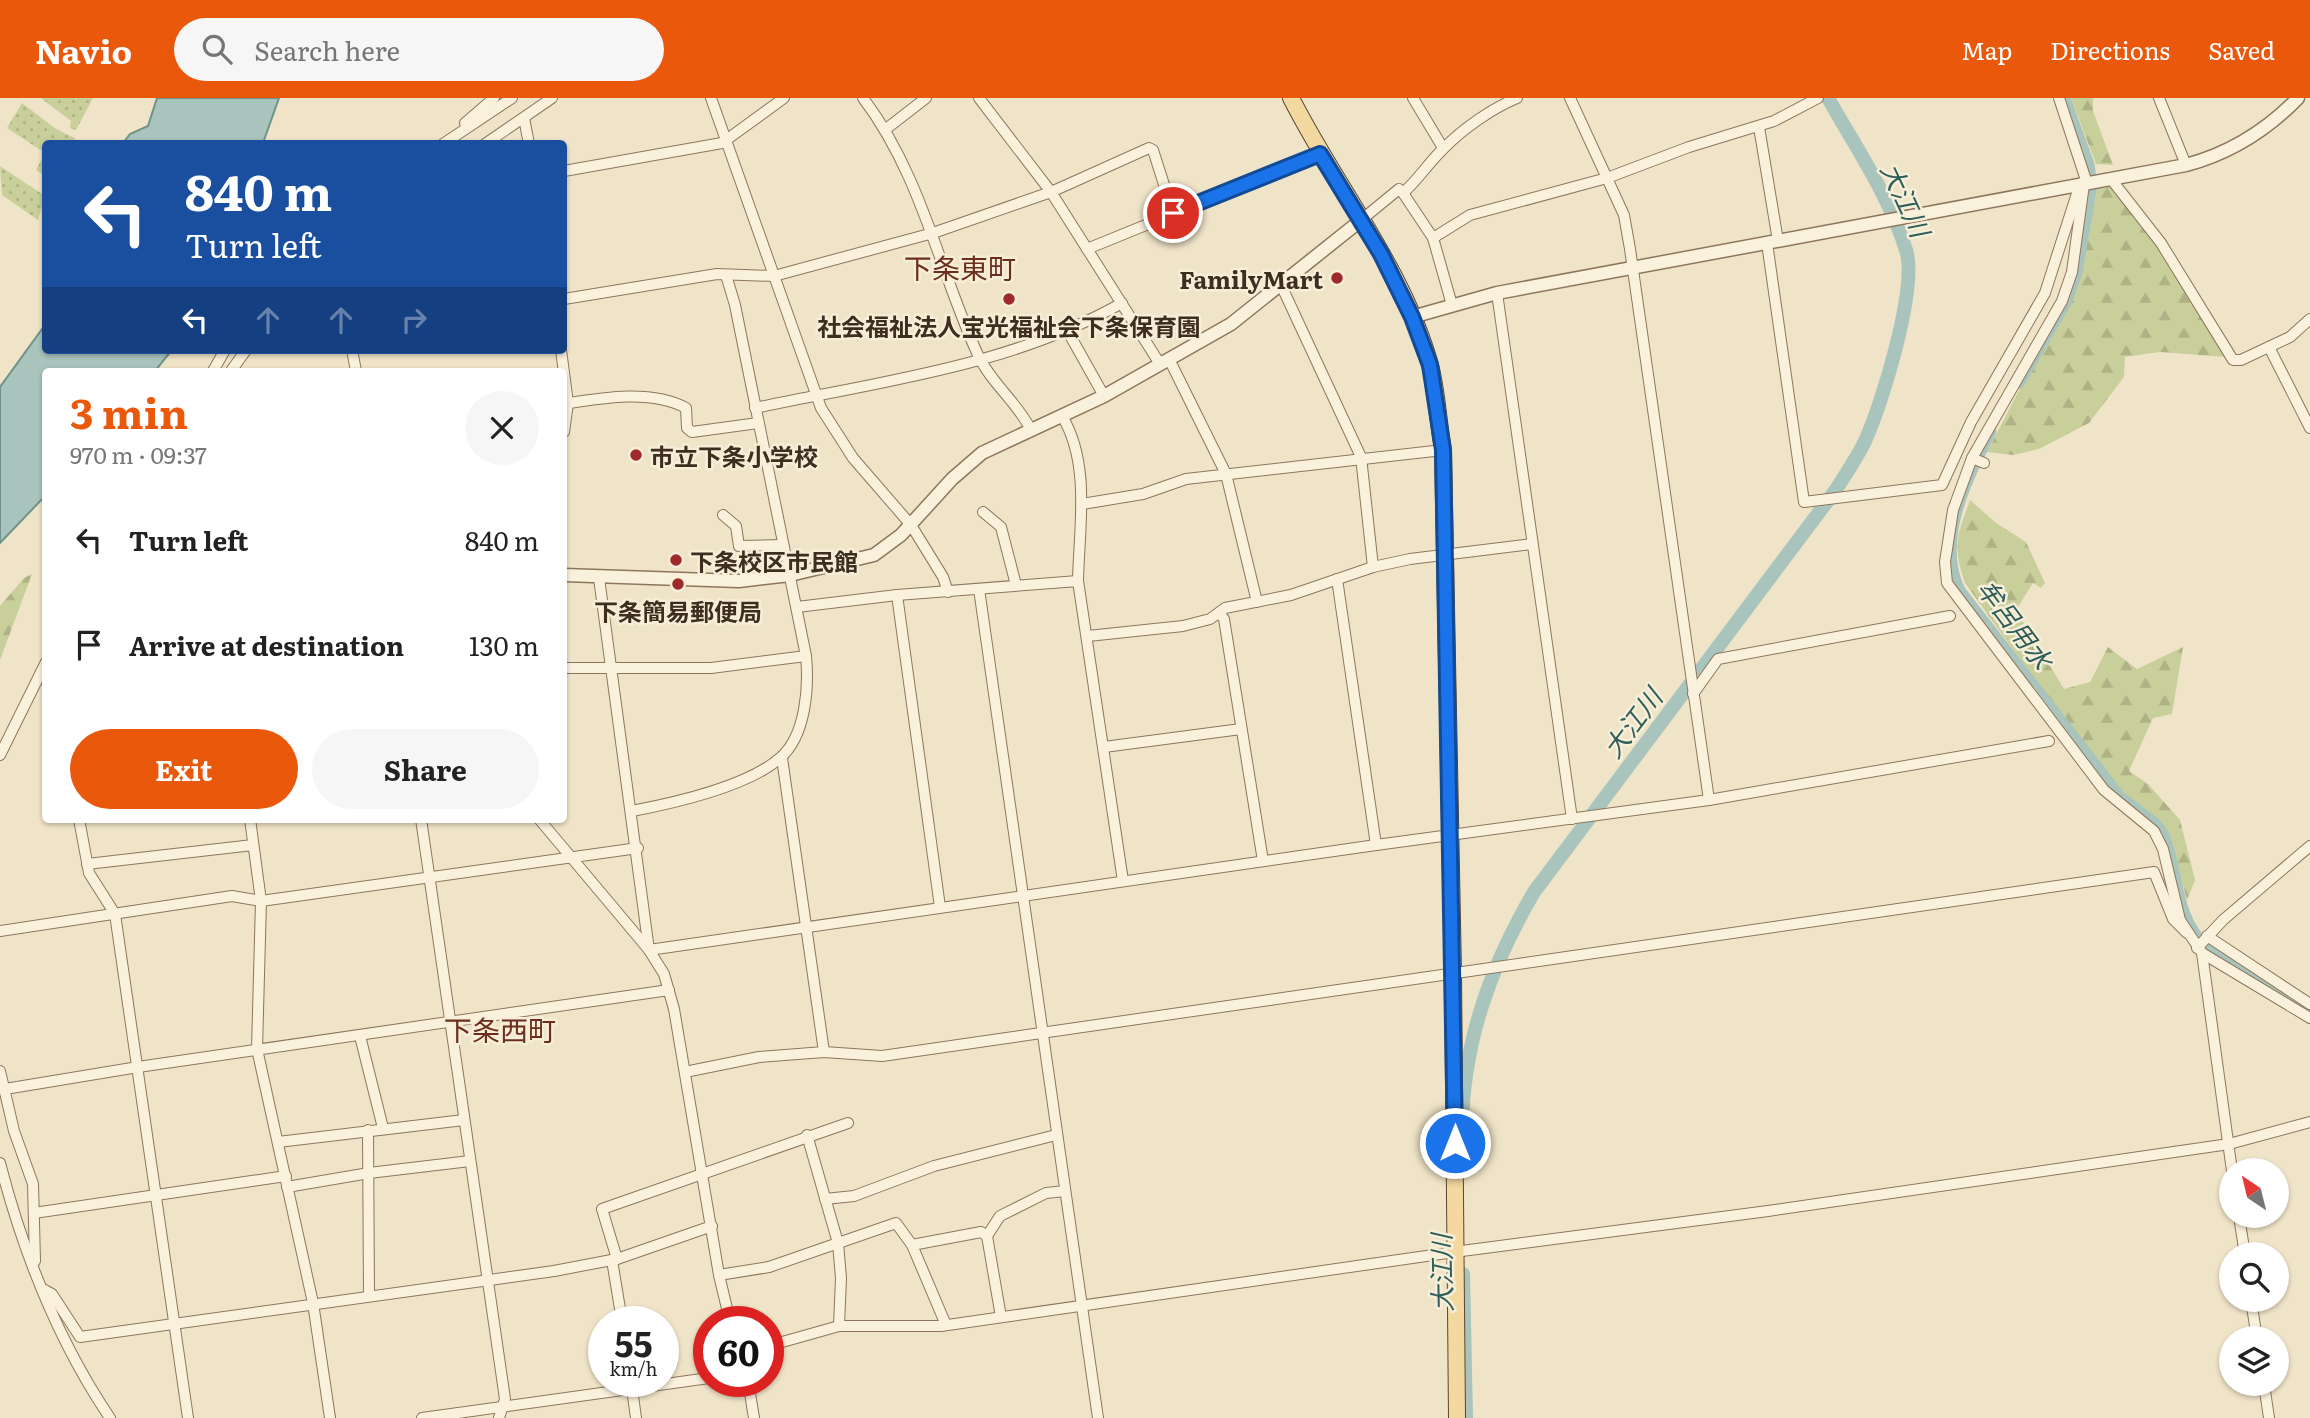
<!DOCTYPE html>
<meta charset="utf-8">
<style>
body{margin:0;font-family:Literata,"Noto Sans JP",serif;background:#f6f6f6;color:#222;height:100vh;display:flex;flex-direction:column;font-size:26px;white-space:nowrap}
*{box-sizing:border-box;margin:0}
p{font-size:23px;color:#767676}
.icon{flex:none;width:38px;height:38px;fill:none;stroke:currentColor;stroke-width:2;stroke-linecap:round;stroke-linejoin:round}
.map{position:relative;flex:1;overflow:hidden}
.sheet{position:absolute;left:42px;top:270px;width:525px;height:455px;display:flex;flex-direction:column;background:#fff;border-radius:7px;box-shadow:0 2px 5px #0004}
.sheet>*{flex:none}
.banner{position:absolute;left:42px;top:42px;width:525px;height:214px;border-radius:7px;box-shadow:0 2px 5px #0004;background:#1a4fa0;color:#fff;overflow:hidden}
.needle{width:46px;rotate:325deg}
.tools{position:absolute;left:2219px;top:1060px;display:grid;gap:14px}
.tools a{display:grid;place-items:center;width:70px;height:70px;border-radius:50%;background:#fff;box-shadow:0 2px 5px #0004;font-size:35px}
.speed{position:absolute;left:588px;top:1208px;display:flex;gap:14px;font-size:35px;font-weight:700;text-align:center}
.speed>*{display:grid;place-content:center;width:91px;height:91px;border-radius:50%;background:#fff;box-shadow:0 2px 5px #0004;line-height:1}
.speed small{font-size:18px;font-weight:400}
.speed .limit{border:10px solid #d22;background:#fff;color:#111}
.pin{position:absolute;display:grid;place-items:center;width:60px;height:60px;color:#fff;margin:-30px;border:4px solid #fff;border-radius:50%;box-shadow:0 2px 7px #0007}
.me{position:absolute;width:77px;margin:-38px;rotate:0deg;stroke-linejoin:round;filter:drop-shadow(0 0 5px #0008)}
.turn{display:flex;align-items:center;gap:24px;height:147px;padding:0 28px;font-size:32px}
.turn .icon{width:91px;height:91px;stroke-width:2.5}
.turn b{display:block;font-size:49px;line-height:60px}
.lanes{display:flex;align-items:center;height:66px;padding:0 28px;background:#0003;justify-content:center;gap:35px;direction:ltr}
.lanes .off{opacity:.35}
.round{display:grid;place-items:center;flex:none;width:74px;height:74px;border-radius:37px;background:#f6f6f6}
.head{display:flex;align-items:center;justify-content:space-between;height:119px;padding:0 28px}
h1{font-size:42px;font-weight:700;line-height:52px;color:#ea580c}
.action{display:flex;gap:14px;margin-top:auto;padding:14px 28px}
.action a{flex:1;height:80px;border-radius:42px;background:#ea580c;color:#fff;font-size:28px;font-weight:700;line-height:80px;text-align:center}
.action a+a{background:#f6f6f6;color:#222}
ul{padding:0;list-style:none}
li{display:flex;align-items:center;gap:21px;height:105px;padding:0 28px}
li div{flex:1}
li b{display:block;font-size:26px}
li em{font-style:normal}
header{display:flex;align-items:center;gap:42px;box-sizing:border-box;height:98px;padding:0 35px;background:#ea580c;color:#fff}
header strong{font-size:33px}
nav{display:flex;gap:38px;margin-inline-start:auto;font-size:24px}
.search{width:490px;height:63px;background:#f6f6f6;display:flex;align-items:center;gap:18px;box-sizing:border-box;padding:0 24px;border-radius:38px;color:#767676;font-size:26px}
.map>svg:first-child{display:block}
</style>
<header>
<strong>Navio</strong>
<div class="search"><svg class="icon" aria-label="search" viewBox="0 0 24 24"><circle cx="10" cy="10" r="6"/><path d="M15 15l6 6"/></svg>Search here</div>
<nav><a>Map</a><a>Directions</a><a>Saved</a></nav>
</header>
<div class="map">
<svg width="2310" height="1320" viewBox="0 0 2310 1320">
<defs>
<pattern id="grass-dots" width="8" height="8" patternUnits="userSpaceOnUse" patternTransform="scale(1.75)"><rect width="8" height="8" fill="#c9cf9b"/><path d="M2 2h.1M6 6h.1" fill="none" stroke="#aeb285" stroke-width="1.8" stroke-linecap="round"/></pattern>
<pattern id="forest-firs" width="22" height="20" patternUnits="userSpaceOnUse" patternTransform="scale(1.75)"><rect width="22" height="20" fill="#c9cf9b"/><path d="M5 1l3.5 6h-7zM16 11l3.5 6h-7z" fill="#aeb285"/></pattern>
</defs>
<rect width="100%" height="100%" fill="#f0e4c8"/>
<g fill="url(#grass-dots)">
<polygon points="41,0 76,0 75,3 77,0 93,0 76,32 70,30 71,23"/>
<polygon points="22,5 56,31 75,40 74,45 46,46 45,78 36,72 45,55 7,30"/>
<polygon points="0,68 45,98 38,122 2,97"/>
</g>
<g fill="url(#forest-firs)">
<polygon points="2071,0 2093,0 2093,13 2113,67 2096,66"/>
<polygon points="2099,81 2108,82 2158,148 2226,259 2160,254 2125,259 2124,279 2089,325 2039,351 2013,357 1987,354 2068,198 2084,158"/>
<path d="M1970 402 1996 425 2026 444 2045 485 2041 490 2033 485 2016 512 2064 591 2090 584 2108 549 2137 571 2183 549 2172 616 2153 620 2129 673 2148 686 2180 722 2195 782 2187 802 2169 736 2159 723 2124 695 2067 626 1965 485C1952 447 1957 438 1970 402Z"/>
<polygon points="32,476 0,562 0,508 24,480"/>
</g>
<g fill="#a9c4bc" stroke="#6f938a" stroke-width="2">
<polygon points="157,0 279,0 263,45 123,45 130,36 148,28"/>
<polygon points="45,227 46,252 172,252 155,273 46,273 45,398 0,445 0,289"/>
</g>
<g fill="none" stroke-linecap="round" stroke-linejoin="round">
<g stroke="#a9c4bc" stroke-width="9">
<polyline points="2020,286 2068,203 2078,174 2093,87 2090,66 2066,0"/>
<path d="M1992 334C1969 379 1936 443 1961 492L2121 698 2157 725 2164 735C2182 776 2173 815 2208 849L2310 914"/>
</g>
<g stroke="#a9c4bc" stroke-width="14">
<path d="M1462 1030C1463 943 1491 868 1534 794L1835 393C1845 377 1857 360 1865 343 1882 306 1918 189 1906 152 1890 99 1855 48 1828 0"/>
<polyline points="1463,1176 1466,1320"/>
</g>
<g stroke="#8d765c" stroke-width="12">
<g id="minor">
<polyline points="711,0 821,310 853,360 911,427 943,479 948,494"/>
<path d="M863 0C921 76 939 172 978 257 991 285 1018 305 1031 332"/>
<polyline points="979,0 1051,94 1160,266"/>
<polyline points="1413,0 1443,50"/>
<polyline points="1570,0 1624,117 1630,151 1709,702"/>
<polyline points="2059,0 2085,79 2072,174 2062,203 1972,360 1953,412 1945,464 1947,485 2104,692 2154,733 2163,751 2180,822 2202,855 2310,920"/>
<polyline points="2159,0 2186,67"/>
<polyline points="524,20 529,46"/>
<polyline points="465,25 494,0"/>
<polyline points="1759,29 1778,143"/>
<polyline points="886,31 926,0"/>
<polyline points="443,46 512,0"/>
<polyline points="485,46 552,0"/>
<polyline points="564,73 722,45 784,0"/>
<polyline points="2111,81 2161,145 2233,262 2241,262 2290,239 2310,221"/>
<polyline points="1403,95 1433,140"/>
<path d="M1360 123 1399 91 1403 95C1419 81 1429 64 1444 50 1464 30 1491 11 1517 0"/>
<polyline points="1767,145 1804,404 1942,387 1971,324 2045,195 2080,86"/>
<polyline points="1087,151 1320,56"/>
<polyline points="1281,187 1361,359 1373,469"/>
<polyline points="1497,195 1572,721"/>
<polyline points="564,201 717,176 774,178 933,135 1051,94 1149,50 1153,52 1173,115"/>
<polyline points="1452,207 1433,140 1470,117 1607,80 1689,49 1774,23 1818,0"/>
<polyline points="1067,232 1104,298"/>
<polyline points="2269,249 2310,330"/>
<polyline points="352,252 356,273"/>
<polyline points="561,252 568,305 564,334"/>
<polyline points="1169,261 1226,376 1257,504"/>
<polyline points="213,273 225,252"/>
<polyline points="231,273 246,252"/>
<path d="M564 306C601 300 651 291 686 310L687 330 692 334 758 325"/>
<path d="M755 310C878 284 1011 268 1122 205"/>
<path d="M1062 318C1091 366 1079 430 1078 483"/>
<polyline points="1972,360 1984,365"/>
<polyline points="1082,406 1143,396 1186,381 1443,352"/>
<polyline points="983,414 1001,429 1016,487"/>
<polyline points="723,417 736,428 739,448 783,447"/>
<polyline points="599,480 649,852 664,876 674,911 719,1177 730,1223"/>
<polyline points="1337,481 1376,747"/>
<polyline points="979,491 1098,1320"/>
<polyline points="897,497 940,809"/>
<polyline points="797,509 897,497 1078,483 1123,783"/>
<polyline points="1220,516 1224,521 1263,763"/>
<polyline points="1088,538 1183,528 1210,521 1225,510 1291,497 1373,469 1410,461 1532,446"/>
<polyline points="564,570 711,570 806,558"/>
<polyline points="1693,596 1718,561 1950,518"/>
<polyline points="1104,649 1241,631"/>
<polyline points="0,657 46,564"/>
<polyline points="782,660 824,954"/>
<path d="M632 713C674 705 748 688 780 660 806 638 809 589 806 558L735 207 726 177"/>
<polyline points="79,721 89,775 115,816 188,1320"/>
<polyline points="250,721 261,803 257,951 313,1205 330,1320"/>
<polyline points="421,721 505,1301 499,1320"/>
<polyline points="539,721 649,852 1376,747 1709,702 2049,643"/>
<polyline points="87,766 253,747"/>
<polyline points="0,833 232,798 261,803 638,750"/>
<polyline points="2207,838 2310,906"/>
<polyline points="2197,850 2223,822 2310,748"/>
<polyline points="2202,855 2232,1073"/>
<polyline points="360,938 383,1030"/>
<polyline points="0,973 14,1033 33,1086 35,1163"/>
<polyline points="685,974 759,959 824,954 882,958 2154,774 2173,821 2187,835"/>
<polyline points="5,991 138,969 669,892"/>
<polyline points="368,1032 369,1197"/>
<polyline points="807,1037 838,1145 841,1180 839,1228"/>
<polyline points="278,1044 464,1022"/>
<path d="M0 1065C23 1154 58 1243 110 1320"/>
<polyline points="287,1089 369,1075 470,1063"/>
<polyline points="825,1101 854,1098 934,1068 1056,1037"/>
<polyline points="34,1115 286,1078"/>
<polyline points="2239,1118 2245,1157"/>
<polyline points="987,1138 1001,1219"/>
<polyline points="912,1147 981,1134 987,1138 1000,1118 1046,1095 1065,1093"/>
<polyline points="617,1161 602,1111 848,1025"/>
<polyline points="612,1162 622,1223"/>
<polyline points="719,1177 769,1169 896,1125 912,1147 946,1227"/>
<polyline points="43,1191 52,1196 80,1239 554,1173 617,1161 712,1128"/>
<polyline points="2251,1202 2257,1241"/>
<polyline points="768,1248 839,1228 941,1228 1454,1154 1768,1113 2229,1046 2310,1024"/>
<polyline points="631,1283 636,1320"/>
<polyline points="748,1283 754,1320"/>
<polyline points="2264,1286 2269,1320"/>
<polyline points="422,1320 709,1280"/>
</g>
</g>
<g stroke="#8d765c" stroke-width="15">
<g id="tertiary">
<path d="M1412 219 1497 195 2186 67C2231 55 2266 33 2298 0"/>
<polyline points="564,477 739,483 790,477 874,457 901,437 952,381 982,355 1104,298 1231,226 1360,123"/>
</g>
</g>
<g stroke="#5b4430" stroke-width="18">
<path id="primary" d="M1291 0C1336 89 1403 170 1430 267 1437 294 1438 324 1443 352L1453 876 1457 1320"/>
</g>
<use href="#minor" stroke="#faf1dc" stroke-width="10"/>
<use href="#tertiary" stroke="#faf1dc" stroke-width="12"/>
<use href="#primary" stroke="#f3d9a0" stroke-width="16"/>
</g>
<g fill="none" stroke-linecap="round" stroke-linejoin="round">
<g stroke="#114b97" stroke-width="18">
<polyline id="route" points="1173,115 1320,56 1381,156 1412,219 1430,267 1443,352 1455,1045"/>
</g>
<use href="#route" stroke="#1a73e8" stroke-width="12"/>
</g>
<g fill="#9e2a2b" stroke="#f7eed8" stroke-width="2.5">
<circle cx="1337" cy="180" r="7"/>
<circle cx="1009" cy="201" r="7"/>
<circle cx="636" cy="357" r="7"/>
<circle cx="676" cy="462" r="7"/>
<circle cx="678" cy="486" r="7"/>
</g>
<g text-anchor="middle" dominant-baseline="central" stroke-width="5" stroke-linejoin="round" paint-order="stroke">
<g font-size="24" font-weight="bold" fill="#3d2e20" stroke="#f7eed8">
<text x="1323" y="180" text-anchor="end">FamilyMart</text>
<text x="1009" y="227">社会福祉法人宝光福祉会下条保育園</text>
<text x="650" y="357" text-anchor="start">市立下条小学校</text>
<text x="690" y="462" text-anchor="start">下条校区市民館</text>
<text x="678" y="512">下条簡易郵便局</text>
</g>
<g font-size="26" font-style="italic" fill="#2f5d5a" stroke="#f7eed8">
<text transform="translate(1907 101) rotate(65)">大江川</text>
<text transform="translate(2016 525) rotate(53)">牟呂用水</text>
<text transform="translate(1631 624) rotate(-53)">大江川</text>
<text transform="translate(1440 1175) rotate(-91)">大江川</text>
</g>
<g font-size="28" fill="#6b2e1e" stroke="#f7eed8">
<text x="960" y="169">下条東町</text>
<text x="500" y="931">下条西町</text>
</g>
</g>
</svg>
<div class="tools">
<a><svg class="needle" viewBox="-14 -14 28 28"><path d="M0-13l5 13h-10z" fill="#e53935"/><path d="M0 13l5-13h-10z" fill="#767676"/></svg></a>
<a><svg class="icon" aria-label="search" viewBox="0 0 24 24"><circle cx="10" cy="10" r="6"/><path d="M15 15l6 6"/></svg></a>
<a><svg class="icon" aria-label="layers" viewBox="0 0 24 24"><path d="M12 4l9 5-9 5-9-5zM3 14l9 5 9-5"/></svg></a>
</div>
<div class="speed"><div>55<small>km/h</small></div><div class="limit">60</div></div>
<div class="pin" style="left:1173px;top:115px;background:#d93025"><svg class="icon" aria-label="arrive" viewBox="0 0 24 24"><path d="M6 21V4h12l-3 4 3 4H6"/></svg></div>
<svg class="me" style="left:1455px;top:1045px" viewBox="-20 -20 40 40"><circle r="17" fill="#1a73e8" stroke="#fff" stroke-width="3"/><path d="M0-11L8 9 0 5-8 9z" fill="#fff"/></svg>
<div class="banner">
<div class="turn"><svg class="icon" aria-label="left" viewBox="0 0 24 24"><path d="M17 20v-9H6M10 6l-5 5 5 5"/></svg><div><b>840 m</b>Turn left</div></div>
<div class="lanes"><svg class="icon" aria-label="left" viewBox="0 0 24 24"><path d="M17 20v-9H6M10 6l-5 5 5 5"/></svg><svg class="icon off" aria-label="ahead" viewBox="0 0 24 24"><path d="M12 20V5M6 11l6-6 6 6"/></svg><svg class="icon off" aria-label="ahead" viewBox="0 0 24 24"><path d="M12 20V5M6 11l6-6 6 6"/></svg><svg class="icon off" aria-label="right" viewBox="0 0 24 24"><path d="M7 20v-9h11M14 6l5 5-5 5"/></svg></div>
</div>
<section class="sheet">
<div class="head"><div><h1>3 min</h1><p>970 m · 09:37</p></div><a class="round"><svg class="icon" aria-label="close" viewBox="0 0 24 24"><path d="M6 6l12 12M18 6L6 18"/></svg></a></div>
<ul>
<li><svg class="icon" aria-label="left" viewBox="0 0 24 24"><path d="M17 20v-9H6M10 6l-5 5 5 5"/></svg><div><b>Turn left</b></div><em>840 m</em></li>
<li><svg class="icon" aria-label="arrive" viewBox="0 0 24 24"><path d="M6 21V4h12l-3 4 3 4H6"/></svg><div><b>Arrive at destination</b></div><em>130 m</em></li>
</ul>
<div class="action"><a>Exit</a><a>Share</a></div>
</section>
</div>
